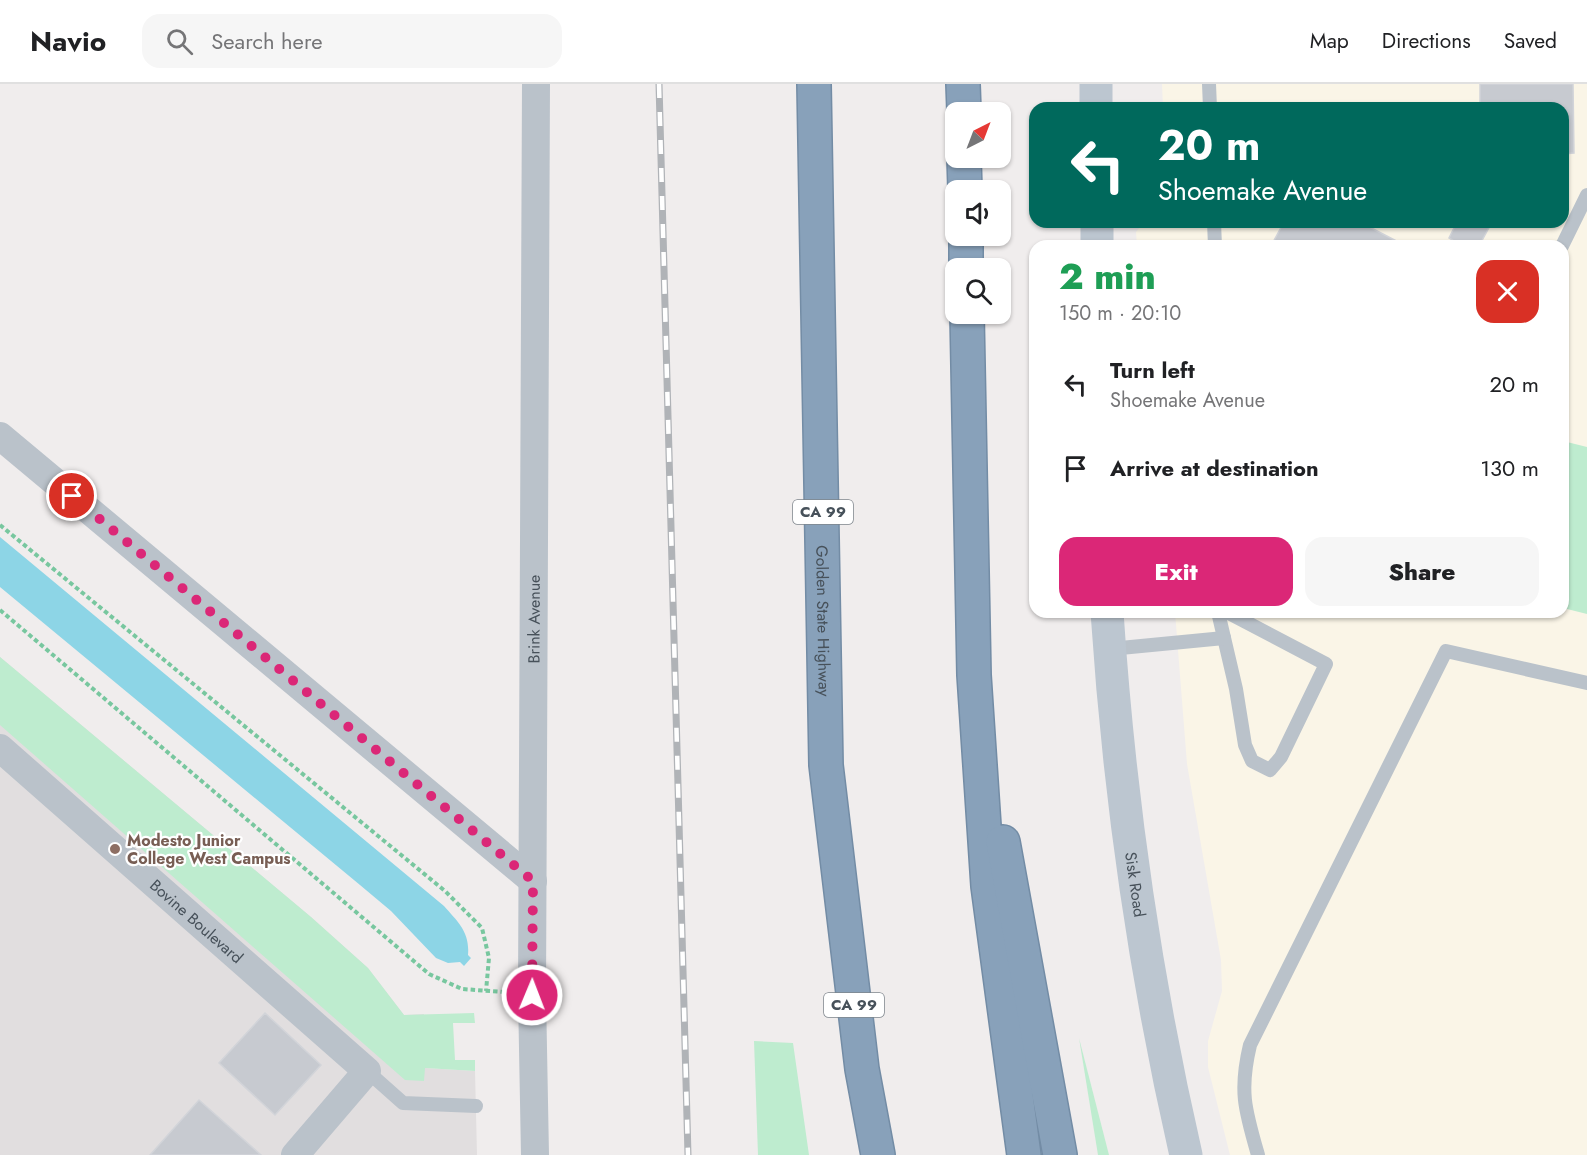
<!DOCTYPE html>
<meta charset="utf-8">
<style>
body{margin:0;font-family:Jost,sans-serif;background:#f6f6f6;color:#202124;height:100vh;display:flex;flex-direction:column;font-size:22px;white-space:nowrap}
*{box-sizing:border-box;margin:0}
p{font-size:20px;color:#757577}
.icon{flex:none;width:33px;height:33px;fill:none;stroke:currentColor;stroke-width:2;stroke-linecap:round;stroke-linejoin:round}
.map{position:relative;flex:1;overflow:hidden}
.drawer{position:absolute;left:1029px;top:156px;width:540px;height:378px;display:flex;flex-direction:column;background:#fff;border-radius:18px;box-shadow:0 2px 4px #0004}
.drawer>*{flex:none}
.top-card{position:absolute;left:1029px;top:18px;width:540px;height:126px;border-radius:18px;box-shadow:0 2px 4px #0004;background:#00695c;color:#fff;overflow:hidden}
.needle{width:39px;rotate:42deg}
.buttons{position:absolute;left:945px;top:18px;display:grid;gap:12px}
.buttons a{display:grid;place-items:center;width:66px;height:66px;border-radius:12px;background:#fff;box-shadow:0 2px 4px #0004;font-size:30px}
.pin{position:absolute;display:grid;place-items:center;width:51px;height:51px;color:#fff;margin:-26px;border:3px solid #fff;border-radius:50%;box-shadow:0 2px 6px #0007}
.me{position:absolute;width:66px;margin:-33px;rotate:1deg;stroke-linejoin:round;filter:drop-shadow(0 0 4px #0008)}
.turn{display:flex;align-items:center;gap:21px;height:126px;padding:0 30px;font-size:27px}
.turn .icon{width:78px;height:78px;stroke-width:2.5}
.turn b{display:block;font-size:42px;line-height:51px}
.round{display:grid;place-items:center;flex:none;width:63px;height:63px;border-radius:18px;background:#f6f6f6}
.overview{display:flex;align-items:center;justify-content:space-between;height:102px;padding:0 30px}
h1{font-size:36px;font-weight:800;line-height:45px;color:#1e9e55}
.cta{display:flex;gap:12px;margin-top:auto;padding:12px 30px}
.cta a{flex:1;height:69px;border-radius:18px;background:#db2777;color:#fff;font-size:24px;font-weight:800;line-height:69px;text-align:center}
.cta a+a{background:#f6f6f6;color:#202124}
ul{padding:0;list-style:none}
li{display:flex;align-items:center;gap:18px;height:84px;padding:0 30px}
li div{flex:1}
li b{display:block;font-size:22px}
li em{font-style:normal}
header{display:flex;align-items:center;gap:36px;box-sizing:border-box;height:84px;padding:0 30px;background:#fff;border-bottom:2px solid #e0e0e0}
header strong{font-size:28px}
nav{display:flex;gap:33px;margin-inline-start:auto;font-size:21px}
.search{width:420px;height:54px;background:#f6f6f6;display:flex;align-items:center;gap:15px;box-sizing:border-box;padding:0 21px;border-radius:18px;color:#757577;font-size:22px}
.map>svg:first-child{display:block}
</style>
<header>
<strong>Navio</strong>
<div class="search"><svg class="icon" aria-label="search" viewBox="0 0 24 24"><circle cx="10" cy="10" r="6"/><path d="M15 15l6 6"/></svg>Search here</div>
<nav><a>Map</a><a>Directions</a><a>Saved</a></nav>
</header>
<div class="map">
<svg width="1587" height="1071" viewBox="0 0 1587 1071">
<rect width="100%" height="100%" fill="#f0eded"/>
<polygon fill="#faf5e7" points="1162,0 1587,0 1587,1071 1230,1071 1208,983 1208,957 1222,907 1221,876 1187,680 1175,528 1563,528 1563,162 1137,162 1136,148 1144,138 1563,138 1563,24 1163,24"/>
<polygon fill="#e1dedf" points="0,573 311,833 368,884 404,931 424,930 425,984 475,987 477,1071 0,1071"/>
<g fill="#beeccf">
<polygon points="1563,357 1587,363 1587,530 1563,524"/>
<polygon points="0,573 311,833 368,884 404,931 474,929 475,939 453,939 455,976 475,976 475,987 425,984 424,997 405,996 0,641"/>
<polygon points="1079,954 1109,1071 1098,1071"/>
<polygon points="754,957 793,959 809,1071 758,1071"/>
</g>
<path fill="#8dd5e6" d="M0 453 444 822C458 838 470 848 468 871L471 874 464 882 460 878 448 879 436 874 391 827 360 801 0 503Z"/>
<g fill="#c7cad0" stroke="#d2d4d9" stroke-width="1.5">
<polygon points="1480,0 1573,0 1574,69 1563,70 1563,24 1480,24"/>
<polygon points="1284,138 1360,138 1406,162 1271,162"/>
<polygon points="1457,138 1492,138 1479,162 1462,162 1449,154"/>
<polygon points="265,929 321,981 275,1031 219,979"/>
<polygon points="199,1016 261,1071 150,1071"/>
</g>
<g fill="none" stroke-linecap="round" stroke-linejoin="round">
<g stroke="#738ca5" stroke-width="36">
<g id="highway">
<path id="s4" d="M814 0 826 681 862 985 878 1071"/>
<polyline points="963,0 964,28"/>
<polyline points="964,74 965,106"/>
<polyline points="966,152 966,184"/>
<polyline points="967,230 974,591 988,802 1024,1071"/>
<polyline points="1003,758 1060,1071"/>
</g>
</g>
<g stroke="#78c79f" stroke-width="4" stroke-dasharray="4.5 3" stroke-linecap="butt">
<polyline points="0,441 445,807 482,844 489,874 486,907"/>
<polyline points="0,526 429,890 462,905 504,908"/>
</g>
<g stroke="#bac2ca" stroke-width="14">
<polyline points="1209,0 1210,24"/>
<polyline points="1214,138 1215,162"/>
<polyline points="1562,162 1587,111"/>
<polyline points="1218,528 1236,605 1245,661 1252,677 1270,686 1281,673 1326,580 1227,528"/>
<polyline points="1110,565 1224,554"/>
<polyline points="367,987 403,1019 476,1022"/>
<path d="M1258 1071C1245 1026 1239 1007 1250 961L1446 567 1587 599"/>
</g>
<g stroke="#bac2ca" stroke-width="28">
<polyline points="0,352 533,797"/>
<path id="s1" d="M0 664 367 987 295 1071"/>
<path id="s2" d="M535 1071 532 911 536 0"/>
</g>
<g stroke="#bcc6d0" stroke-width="33">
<polyline points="1096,0 1096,24"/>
<polyline points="1097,138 1097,162"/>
<path id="s3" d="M1107 528C1119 710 1145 893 1186 1071"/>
</g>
<use href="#highway" stroke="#88a1ba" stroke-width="33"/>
<g stroke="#b0b3b7" stroke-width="7">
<polyline id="rail" points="659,0 688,1071"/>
</g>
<use href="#rail" stroke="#fff" stroke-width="4.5" stroke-dasharray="14" stroke-linecap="butt"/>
</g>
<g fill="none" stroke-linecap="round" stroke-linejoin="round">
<polyline stroke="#db2777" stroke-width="10" stroke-dasharray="0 18" points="72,412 533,797 532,911"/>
</g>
<circle fill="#8d6e63" stroke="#fff" stroke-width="2" cx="115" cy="765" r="6"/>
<g text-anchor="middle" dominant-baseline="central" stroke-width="4.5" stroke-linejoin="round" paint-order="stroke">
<g fill="#fff" stroke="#7e858c" stroke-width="1.5">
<rect x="793" y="416" width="60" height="24" rx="4.5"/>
<rect x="824" y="909" width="60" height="24" rx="4.5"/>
</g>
<g font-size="15" font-weight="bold" fill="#47515a">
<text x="823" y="428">CA 99</text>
<text x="854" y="921">CA 99</text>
</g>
<g font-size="16" fill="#47515a" stroke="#fff">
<text stroke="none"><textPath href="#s2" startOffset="536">Brink Avenue</textPath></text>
<text stroke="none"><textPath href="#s4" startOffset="537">Golden State Highway</textPath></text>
<text stroke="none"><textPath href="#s3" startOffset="274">Sisk Road</textPath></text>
<text stroke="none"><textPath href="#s1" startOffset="262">Bovine Boulevard</textPath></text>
</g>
<g font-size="16" font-weight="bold" fill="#785e54" stroke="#fff" text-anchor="start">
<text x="127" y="756">Modesto Junior<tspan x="127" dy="18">College West Campus</tspan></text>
</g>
</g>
</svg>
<div class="buttons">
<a><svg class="needle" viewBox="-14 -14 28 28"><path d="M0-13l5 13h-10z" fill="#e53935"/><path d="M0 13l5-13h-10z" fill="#757577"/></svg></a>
<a><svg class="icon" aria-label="sound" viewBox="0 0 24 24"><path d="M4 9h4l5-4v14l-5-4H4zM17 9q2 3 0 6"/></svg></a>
<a><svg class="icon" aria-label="search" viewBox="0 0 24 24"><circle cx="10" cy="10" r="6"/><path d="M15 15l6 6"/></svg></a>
</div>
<div class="pin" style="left:72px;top:412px;background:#d93025"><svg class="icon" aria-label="arrive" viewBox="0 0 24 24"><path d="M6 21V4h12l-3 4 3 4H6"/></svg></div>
<svg class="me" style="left:532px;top:911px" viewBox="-20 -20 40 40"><circle r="17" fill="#db2777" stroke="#fff" stroke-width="3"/><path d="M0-11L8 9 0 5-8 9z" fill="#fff"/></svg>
<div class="top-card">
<div class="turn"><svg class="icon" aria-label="left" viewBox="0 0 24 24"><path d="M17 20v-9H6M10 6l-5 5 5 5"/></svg><div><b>20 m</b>Shoemake Avenue</div></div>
</div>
<section class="drawer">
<div class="overview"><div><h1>2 min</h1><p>150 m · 20:10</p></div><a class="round" style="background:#d93025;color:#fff"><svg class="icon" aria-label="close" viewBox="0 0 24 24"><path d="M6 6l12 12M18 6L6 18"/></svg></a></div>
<ul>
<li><svg class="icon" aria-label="left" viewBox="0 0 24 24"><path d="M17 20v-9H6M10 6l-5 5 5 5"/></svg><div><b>Turn left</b><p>Shoemake Avenue</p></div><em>20 m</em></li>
<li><svg class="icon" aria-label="arrive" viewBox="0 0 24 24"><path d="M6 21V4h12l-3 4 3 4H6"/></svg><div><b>Arrive at destination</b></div><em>130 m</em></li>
</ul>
<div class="cta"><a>Exit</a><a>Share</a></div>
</section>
</div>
